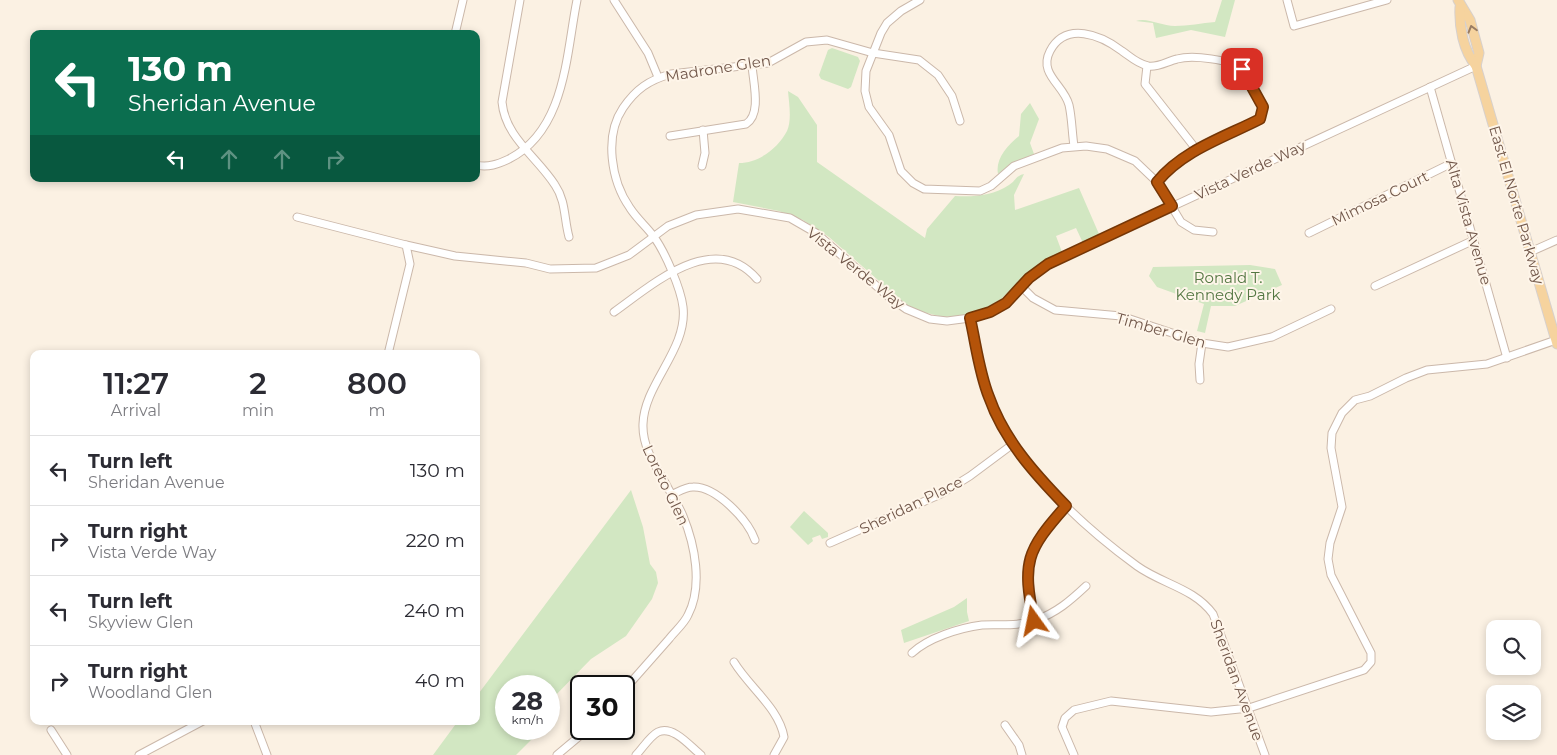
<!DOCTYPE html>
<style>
body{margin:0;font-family:Montserrat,sans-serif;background:#f2f2f3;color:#2b2b33;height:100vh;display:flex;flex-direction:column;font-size:19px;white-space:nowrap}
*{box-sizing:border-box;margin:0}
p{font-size:16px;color:#7c7c81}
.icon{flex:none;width:28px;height:28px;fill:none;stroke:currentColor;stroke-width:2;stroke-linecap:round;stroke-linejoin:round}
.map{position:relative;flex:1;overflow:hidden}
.sheet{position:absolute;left:30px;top:350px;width:450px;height:375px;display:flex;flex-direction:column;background:#fff;border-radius:10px;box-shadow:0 2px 8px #0003}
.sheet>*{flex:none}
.hud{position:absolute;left:30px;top:30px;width:450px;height:152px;border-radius:10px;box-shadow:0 2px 8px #0003;background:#0b6e4f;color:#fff;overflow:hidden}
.fabs{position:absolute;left:1486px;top:620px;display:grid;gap:10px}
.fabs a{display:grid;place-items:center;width:55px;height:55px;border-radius:10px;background:#fff;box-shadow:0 2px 8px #0003;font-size:25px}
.speed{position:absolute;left:495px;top:675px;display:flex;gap:10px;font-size:25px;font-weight:700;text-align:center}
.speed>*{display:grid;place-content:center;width:65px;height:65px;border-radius:50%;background:#fff;box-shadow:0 2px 8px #0003;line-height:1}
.speed small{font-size:12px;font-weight:400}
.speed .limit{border:2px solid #111;border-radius:8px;background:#fff;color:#111}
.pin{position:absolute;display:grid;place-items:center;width:42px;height:42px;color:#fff;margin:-21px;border-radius:10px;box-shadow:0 2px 8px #0006}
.me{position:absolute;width:55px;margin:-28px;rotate:348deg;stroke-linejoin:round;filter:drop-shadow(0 0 4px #0008)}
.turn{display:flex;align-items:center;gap:18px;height:105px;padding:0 15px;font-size:22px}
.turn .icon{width:65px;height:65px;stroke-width:2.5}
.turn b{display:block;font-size:35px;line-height:42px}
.lanes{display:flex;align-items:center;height:48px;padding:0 15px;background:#0003;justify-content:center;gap:25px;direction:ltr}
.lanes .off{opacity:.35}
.eta{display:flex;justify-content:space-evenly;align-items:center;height:85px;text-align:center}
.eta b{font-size:30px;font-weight:600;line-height:35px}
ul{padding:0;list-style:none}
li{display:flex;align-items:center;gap:15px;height:70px;padding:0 15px;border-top:1px solid #e1e1e2}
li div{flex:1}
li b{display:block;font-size:19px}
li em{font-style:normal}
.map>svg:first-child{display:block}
</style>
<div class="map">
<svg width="1557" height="755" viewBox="0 0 1557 755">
<rect width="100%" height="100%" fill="#fbf1e3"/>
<g fill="#d2e7c2">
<path d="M1222 0H1235L1225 37 1191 30 1156 38 1153 23 1136 21C1147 17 1161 26 1175 26 1188 26 1202 23 1215 22Z"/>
<polygon points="832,48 858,57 860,61 851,87 848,89 821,79 819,75 828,50"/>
<path d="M788 91 798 97 817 125V162L925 238 927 229 955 196C973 197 993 196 1009 185 1016 181 1015 176 1024 174L1014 195 1015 210 1079 188 1099 234 1083 243 1076 228 1056 236 1062 252 1046 260 1030 271 1001 299 983 310 962 316 943 317 911 309 829 237 803 220 779 211 733 202 739 163C759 163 778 148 787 131 792 120 789 103 788 91Z"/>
<path d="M1030 103 1039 119 1030 143 1034 154 1013 163 998 174C995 159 1008 145 1019 136L1021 114Z"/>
<polygon points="1250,265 1275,269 1282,285 1235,306 1211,306 1205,333 1197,331 1204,304 1157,287 1149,276 1153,267"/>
<polygon points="631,490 643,527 650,564 656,572 658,583 652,599 626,636 591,659 549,702 549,686 506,686 506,729 522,729 533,738 516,755 433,755 458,721 476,721 476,697"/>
<polygon points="804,511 828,533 828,537 822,539 820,535 812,538 813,541 808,545 790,527"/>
<polygon points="967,598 967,612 969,621 904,643 901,630 954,607"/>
</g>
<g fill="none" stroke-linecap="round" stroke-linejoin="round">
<g stroke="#cbb8aa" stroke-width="9">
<g id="minor">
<path d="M520 0 502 102C505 137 537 157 555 185 566 201 564 219 569 237"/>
<polyline points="614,0 648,53 658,77"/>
<polyline points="920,0 901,11 887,23 881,33 866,71 865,91 869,107 889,135 901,171 913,183 924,189 980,191 991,186 1014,166 1062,148 1086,146 1107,149 1135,161 1157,182 1181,222 1194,230 1213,232"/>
<polyline points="1287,0 1294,26 1387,0"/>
<polyline points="455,34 463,0"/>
<polyline points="1147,66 1145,84 1196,149"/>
<polyline points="1430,87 1507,358"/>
<path d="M670 136 746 124C762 114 753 82 752 65"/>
<path d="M1074 146C1072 133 1072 118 1069 105 1064 85 1038 74 1050 51 1066 21 1101 35 1122 51 1131 57 1136 63 1148 66 1157 68 1168 61 1177 59 1192 55 1231 59 1243 70 1252 79 1257 96 1263 107L1260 119C1225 137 1183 150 1157 182"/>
<path d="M476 165C488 168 498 164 509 159 566 130 566 54 577 0"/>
<polyline points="702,166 705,153 703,130"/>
<polyline points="297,217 406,245 410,264 388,354"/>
<polyline points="1309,233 1452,163"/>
<polyline points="406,245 455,256 526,263 550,269 596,268 629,255 668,226 696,215 738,209 790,218 816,233 889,297 906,309 930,319 947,321 970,318 990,312 1006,303 1029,278 1048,264 1476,66"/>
<polyline points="1530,252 1557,240"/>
<polyline points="1021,286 1033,298 1055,310 1121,316 1202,343 1228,347 1272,337 1331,309"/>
<polyline points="1375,286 1474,240"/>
<path d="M614 312C652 285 714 229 757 279"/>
<path d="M970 318C976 344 979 371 988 396 1011 461 1082 526 1137 566 1162 584 1194 588 1213 614L1265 755"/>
<polyline points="1200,380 1199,364 1202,343"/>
<path d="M671 495C678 492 685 487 693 487 716 486 748 520 755 540"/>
<polyline points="830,543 941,494 970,476 1013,444"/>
<path d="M1034 621C1022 563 1026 550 1066 506"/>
<path d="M912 653C928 638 959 628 982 625 1000 624 1018 627 1036 620 1056 613 1070 601 1086 586"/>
<path d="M734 662C749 687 779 708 784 737L774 755"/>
<path d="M624 690C639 673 654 656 669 639 675 631 684 624 688 615 703 586 695 545 683 516 679 506 672 496 667 486 656 467 642 447 643 424 644 384 688 349 683 307 681 289 665 252 654 237 647 227 637 219 630 208 611 181 604 136 623 108 636 89 649 80 671 74L768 63 806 42 827 40 873 53 919 60 938 75 952 96 960 121"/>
<polyline points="254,721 267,755"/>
<polyline points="1005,725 1019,745 1022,755"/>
<polyline points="51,730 67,755"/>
<polyline points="139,755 203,721"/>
<polyline points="557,755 588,729"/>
<path d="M636 755C642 749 650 736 658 732 673 725 690 746 701 755"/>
<polyline points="1074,755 1062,727 1065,718 1074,710 1111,701 1211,712 1249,708 1364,670 1371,662 1371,653 1331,575 1328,559 1330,543 1342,507 1331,448 1332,433 1342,413 1355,400 1370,396 1406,378 1427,370 1487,364 1556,340"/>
</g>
</g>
<g stroke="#d7d0cc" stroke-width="11">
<g id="major">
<polyline points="1458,0 1470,20 1479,53 1476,66"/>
<path d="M1460 7C1459 27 1463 50 1476 66L1557 344"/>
</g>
</g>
<use href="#minor" stroke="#fff" stroke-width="7"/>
<use href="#major" stroke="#f6d39e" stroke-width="9"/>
</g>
<defs><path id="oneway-chevron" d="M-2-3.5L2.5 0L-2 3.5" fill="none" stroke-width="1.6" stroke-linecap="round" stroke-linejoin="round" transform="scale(1.25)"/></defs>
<use stroke="#997c63" href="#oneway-chevron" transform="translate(1472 29) rotate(-106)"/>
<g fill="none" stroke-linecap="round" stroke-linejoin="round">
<g stroke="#753606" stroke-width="12">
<path id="route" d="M1034 621C1022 562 1026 551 1066 506 1035 474 1004 440 989 397 979 372 976 344 970 318L990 312 1006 303 1029 278 1048 264 1172 206 1157 182C1183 150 1225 137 1260 119L1263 107 1242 69"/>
</g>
<use href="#route" stroke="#b45309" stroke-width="9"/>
</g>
<g text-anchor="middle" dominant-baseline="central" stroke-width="4" stroke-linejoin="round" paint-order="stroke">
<g font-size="15" fill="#71574a" stroke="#fef5e9">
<text transform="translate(718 68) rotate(-9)">Madrone Glen</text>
<text transform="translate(1250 170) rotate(-25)">Vista Verde Way</text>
<text transform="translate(1380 198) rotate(-26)">Mimosa Court</text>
<text transform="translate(1517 205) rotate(74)">East El Norte Parkway</text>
<text transform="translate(1469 222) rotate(74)">Alta Vista Avenue</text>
<text transform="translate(856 268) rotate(39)">Vista Verde Way</text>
<text transform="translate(1161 330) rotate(16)">Timber Glen</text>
<text transform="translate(666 485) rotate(64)">Loreto Glen</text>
<text transform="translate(911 505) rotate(-26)">Sheridan Place</text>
<text transform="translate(1237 680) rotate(70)">Sheridan Avenue</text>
</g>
<g font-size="15" fill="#547743" stroke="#fef5e9">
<text x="1228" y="277">Ronald T.<tspan x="1228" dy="17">Kennedy Park</tspan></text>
</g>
</g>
</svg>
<div class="fabs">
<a><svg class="icon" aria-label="search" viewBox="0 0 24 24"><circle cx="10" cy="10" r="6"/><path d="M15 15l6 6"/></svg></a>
<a><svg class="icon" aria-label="layers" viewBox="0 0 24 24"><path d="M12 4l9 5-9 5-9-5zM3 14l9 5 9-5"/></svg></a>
</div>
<div class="speed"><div>28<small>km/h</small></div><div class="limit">30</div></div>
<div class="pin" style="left:1242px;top:69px;background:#d93025"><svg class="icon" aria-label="arrive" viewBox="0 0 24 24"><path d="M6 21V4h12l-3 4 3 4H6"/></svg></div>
<svg class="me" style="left:1034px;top:621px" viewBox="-20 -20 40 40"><path d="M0-17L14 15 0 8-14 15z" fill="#b45309" stroke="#fff" stroke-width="4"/></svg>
<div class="hud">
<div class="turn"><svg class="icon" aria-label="left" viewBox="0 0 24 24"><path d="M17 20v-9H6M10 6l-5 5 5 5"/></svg><div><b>130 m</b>Sheridan Avenue</div></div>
<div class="lanes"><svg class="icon" aria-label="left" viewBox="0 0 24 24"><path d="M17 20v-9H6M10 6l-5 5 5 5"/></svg><svg class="icon off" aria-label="ahead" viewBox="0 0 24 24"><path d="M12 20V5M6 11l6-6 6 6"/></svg><svg class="icon off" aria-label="ahead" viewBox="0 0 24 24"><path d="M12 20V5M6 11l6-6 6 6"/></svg><svg class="icon off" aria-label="right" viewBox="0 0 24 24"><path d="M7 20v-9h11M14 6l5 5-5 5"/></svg></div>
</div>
<section class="sheet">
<div class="eta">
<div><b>11:27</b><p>Arrival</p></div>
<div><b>2</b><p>min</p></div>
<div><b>800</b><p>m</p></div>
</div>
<ul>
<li><svg class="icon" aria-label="left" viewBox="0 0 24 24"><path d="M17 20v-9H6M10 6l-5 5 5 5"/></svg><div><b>Turn left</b><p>Sheridan Avenue</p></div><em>130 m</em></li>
<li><svg class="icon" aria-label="right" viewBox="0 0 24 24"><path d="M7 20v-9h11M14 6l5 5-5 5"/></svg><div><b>Turn right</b><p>Vista Verde Way</p></div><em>220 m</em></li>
<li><svg class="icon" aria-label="left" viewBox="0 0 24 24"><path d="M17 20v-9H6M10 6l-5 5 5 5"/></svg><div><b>Turn left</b><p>Skyview Glen</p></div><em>240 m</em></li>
<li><svg class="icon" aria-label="right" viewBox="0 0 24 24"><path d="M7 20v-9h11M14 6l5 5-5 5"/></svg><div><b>Turn right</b><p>Woodland Glen</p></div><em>40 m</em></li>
</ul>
</section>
</div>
